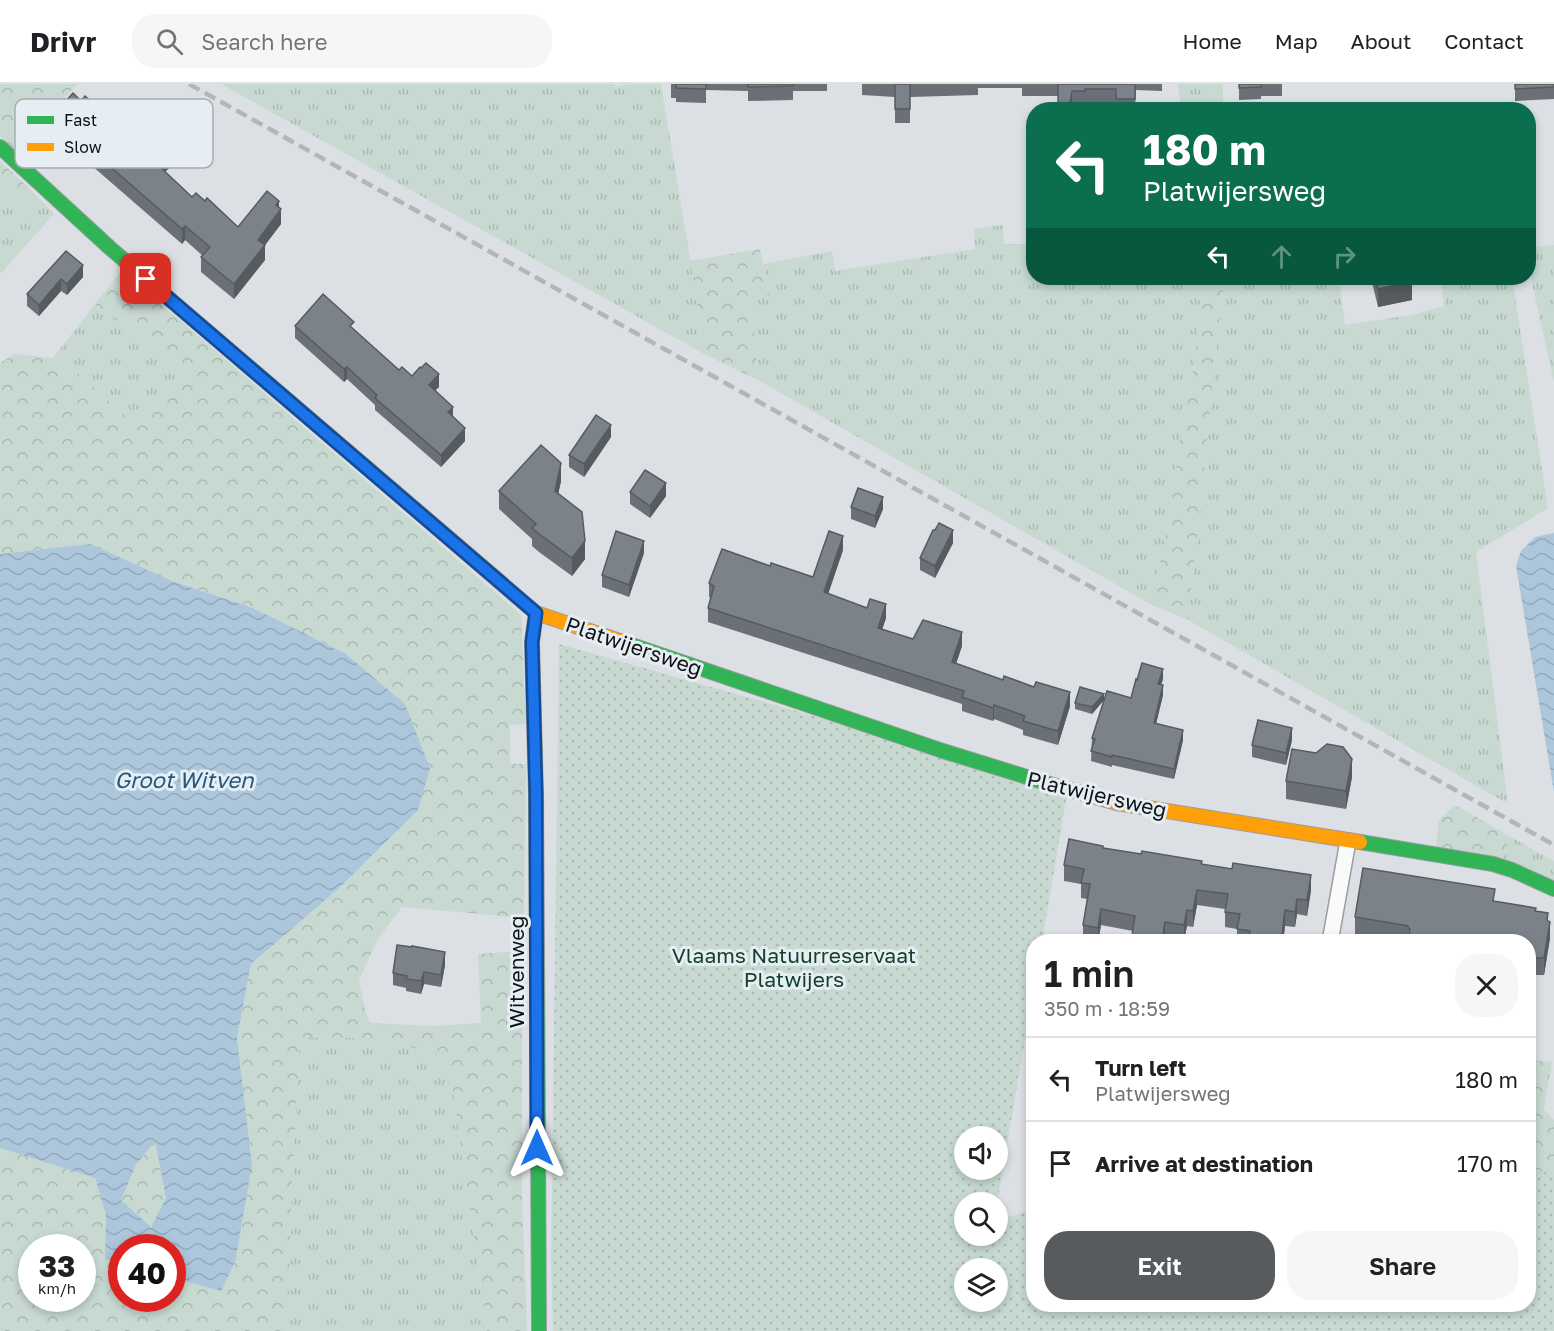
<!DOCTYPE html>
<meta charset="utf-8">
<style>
body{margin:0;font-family:"Golos Text",sans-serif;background:#f6f6f6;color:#202124;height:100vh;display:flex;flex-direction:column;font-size:22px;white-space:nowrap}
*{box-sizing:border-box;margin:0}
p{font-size:20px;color:#757577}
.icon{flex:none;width:33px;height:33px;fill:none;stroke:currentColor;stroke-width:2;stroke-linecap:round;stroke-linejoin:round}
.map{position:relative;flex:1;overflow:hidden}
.side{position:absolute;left:1026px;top:850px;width:510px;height:378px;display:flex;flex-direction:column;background:#fff;border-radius:24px;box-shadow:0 3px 9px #0003}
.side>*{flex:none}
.top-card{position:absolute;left:1026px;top:18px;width:510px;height:183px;border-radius:24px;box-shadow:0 3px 9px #0003;background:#0b6e4f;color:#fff;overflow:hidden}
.controls{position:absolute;left:954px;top:1042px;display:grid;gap:12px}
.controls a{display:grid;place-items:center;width:54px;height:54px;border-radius:50%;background:#fff;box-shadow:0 3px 9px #0003;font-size:30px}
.speed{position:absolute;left:18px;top:1150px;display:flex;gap:12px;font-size:30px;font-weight:700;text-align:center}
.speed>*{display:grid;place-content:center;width:78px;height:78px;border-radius:50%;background:#fff;box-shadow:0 3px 9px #0003;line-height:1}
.speed small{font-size:15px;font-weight:400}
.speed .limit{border:9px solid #d22;background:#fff;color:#111}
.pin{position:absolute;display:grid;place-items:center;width:51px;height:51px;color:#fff;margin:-26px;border-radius:12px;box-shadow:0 3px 9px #0006}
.me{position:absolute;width:66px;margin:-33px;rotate:0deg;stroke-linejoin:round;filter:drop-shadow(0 0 4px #0008)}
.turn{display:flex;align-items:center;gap:21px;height:126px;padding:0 18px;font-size:27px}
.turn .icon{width:78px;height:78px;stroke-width:2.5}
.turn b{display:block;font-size:42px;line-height:51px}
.lanes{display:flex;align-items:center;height:57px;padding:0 18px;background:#0003;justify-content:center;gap:30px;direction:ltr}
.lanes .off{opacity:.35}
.round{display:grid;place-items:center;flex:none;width:63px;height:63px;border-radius:24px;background:#f6f6f6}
.summary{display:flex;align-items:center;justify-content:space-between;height:102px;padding:0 18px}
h1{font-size:36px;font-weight:600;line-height:45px}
.cta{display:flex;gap:12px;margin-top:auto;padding:12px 18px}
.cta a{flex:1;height:69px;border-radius:24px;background:#575b5d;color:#fff;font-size:24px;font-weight:600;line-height:69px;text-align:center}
.cta a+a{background:#f6f6f6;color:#202124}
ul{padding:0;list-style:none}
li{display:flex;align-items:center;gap:18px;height:84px;padding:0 18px;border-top:2px solid #e0e0e0}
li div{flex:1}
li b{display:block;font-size:22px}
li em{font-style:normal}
header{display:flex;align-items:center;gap:36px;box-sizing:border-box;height:84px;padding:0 30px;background:#fff;border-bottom:2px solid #e0e0e0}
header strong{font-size:28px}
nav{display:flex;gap:33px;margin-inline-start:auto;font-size:21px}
.search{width:420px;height:54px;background:#f6f6f6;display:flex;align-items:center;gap:15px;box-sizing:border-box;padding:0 21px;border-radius:24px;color:#757577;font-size:22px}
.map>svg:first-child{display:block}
</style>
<header>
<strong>Drivr</strong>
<div class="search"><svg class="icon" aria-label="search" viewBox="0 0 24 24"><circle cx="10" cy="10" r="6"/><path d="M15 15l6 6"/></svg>Search here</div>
<nav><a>Home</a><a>Map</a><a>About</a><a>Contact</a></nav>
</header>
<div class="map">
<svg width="1554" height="1247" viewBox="0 0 1554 1247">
<defs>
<pattern id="grass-tufts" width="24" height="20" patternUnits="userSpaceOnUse" patternTransform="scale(1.5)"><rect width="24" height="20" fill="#c7d9d1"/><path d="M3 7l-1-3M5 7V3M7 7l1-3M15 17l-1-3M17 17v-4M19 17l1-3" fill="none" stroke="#aab9b3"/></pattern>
<pattern id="forest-crowns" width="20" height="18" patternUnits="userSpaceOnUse" patternTransform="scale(1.5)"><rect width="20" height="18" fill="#c7d9d1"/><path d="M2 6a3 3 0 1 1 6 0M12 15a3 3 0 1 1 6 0" fill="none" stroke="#aab9b3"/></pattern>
<pattern id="park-dots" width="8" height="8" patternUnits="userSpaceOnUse" patternTransform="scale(1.5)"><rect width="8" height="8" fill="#c7d9d1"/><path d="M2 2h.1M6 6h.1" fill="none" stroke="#aab9b3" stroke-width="1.8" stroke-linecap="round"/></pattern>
<pattern id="water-waves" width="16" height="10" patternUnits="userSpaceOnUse" patternTransform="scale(1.5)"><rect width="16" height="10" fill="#acc6db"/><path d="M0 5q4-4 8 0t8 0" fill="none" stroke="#93a9bb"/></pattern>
</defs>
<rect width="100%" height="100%" fill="#dce0e4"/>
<g fill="url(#grass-tufts)">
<polygon points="221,0 614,0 615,3 629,0 661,0 706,271"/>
<polygon points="1178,0 1223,0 1223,25 1181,25"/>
<polygon points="0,102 22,124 36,111 54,130 0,190"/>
<polygon points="1003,141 1004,160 1033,160 1034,194 1202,194 1195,276 1177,374 1173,414 1152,521 758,296 751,215 769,210 763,180 832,167 835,187 975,165 974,145"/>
<polygon points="1554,161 1554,298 1528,181 1529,164"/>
<polygon points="1224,194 1339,194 1345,241 1411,231 1445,222 1440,194 1512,194 1548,424 1476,468 1508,720 1188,536"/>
<polygon points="95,220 184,289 137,342 77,288 53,274"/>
<polygon points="1511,753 1554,777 1554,801 1502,774"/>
<polygon points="300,953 376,954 441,971 450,985 487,1247 286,1247 289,1214 292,1096"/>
</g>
<g fill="url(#forest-crowns)" fill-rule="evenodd">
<polygon points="0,0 77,0 17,68 0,52"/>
<polygon points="0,77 36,111 22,124 0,102"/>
<polygon points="760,165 769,211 751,215 758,296 706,271 690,177"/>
<path d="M122 186 521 531 526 640 510 641V680H526L524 834 402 823 378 855 359 896 365 926 370 939 433 942 481 939 478 870 522 867V1113L527 1247H487L450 985 441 971 376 954 300 953 292 1096 289 1214 286 1247H0V1064L95 1094 106 1131 105 1175 121 1180 122 1215H172L173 1194 221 1206 252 1081 237 954 251 880 339 804 405 620 346 570 253 524 172 497 90 461 0 470V279L14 270 52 274 77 288 137 342 184 289 95 220ZM32 1164H82V1215H32Z"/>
<polygon points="1202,194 1224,194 1188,536 1152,521 1173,414 1177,374 1195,276"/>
<polygon points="1455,721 1511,753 1502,774 1436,764 1439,736"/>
<polygon points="1529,976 1552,978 1544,1025 1554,1036 1554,1247 1385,1247 1528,1221"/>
<polygon points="155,1057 166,1114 151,1143 121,1116 136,1081"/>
</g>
<path fill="url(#park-dots)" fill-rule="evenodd" d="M559 560 1068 704 1042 858H1034L1033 908 997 1119H964V1152H998V1136L1033 1126 1034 1221H1528L1529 1083 1554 1091V1247H553L551 1183ZM964 1053H998V1086H964ZM964 1185H998V1218H964Z"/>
<g fill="url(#water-waves)" fill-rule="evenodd">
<polygon points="1554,449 1554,708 1516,482 1521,467 1535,453"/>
<path d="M90 460 172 497 253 524 346 570 405 620 430 684 418 726 339 804 251 880 237 954 252 1081 235 1178 221 1207 173 1194 172 1164H122L121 1180 105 1175 106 1131 95 1094 0 1064V470ZM155 1057 166 1114 151 1143 121 1116 136 1081Z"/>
</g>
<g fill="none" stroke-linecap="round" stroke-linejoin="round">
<g stroke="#9a9da0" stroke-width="18">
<polyline id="street" points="1330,858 1348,757"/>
</g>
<g stroke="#9a9da0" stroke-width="16">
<g id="fast">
<polyline points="0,63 110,164 394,407"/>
<polyline points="623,558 943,667 1056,702"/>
<polyline points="1360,758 1493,780 1512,786 1554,805"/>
<polyline points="537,860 539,1247"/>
</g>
</g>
<g stroke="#9a9da0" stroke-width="16">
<g id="slow">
<polyline points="394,407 536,529 623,558"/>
<polyline points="536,529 532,558 536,711 537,860"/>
<polyline points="1056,702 1117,719 1360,758"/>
</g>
</g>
<use href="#street" stroke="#fafafb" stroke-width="15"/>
<use href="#fast" stroke="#30b455" stroke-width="14"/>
<use href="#slow" stroke="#ff9f0a" stroke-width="14"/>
<polyline stroke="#b4b5b6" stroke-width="4.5" stroke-dasharray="12 6" stroke-linecap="butt" points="189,0 1554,761"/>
</g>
<g fill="#6a7076">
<polygon points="671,0 827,0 827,7 793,7 793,16 748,17 748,7 706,6 706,19 676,18 676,14 671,14"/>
<polygon points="862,0 1162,0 1162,7 1136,6 1135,26 1116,26 1116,19 1085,19 1085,21 1072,21 1058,12 1022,12 1022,4 978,4 978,11 910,13 910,39 895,39 895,13 862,11"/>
<polygon points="1239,0 1282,0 1282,12 1261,12 1261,15 1239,16"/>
<polygon points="1515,0 1554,0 1554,15 1515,17"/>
<polygon points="53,31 109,40 128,57 188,63 165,88 192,113 238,143 279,123 281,140 265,161 265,176 234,215 201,188 201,173 203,172 185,156 182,160 68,61 53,46"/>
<polygon points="66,167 83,193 67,211 61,207 39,232 27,222 27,210"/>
<polygon points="1371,194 1411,194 1412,216 1378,223"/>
<polygon points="295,242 354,246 399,286 439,303 435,306 453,333 465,357 441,383 375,326 375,321 347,295 344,298 295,254"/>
<polygon points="611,353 584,393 569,383 569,371"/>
<polygon points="561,397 558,410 585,475 572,492 539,468 532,462 532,455 499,425 499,407"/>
<polygon points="630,408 666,412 650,434 630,420"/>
<polygon points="851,423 883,425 875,444 851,435"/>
<polygon points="953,459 935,494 920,486 920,474"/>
<polygon points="843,466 828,510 886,534 882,545 913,555 962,562 956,579 1070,622 1058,661 1023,651 1023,646 994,635 993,637 962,627 962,620 708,538 708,524 711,514 709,513 709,499 770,482 813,493"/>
<polygon points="644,469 629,513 602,503 602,491"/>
<polygon points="1163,595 1161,601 1163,611 1156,639 1183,656 1174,695 1112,681 1112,683 1091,677 1092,654 1104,616 1092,630 1075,625 1075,619 1131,614"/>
<polygon points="1292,656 1286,681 1252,673 1252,661"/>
<polygon points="1352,693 1346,725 1286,715 1286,697"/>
<polygon points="1103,764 1202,780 1311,806 1307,832 1297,830 1295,843 1285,842 1283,858 1237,858 1237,845 1225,843 1225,825 1197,821 1193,843 1187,842 1184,856 1165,853 1101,841 1098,858 1083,857 1083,841 1087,815 1081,814 1081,800 1064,797 1064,781"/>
<polygon points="1495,817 1536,827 1548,837 1550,854 1544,891 1528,891 1528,858 1402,858 1355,850 1355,833"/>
<polygon points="445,881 441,903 424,900 421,910 406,907 406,904 393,901 393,889"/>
</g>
<g fill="#565b60">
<polygon points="1072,7 1072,21 1071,26 1069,26"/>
<polygon points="188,48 188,63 158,96 158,81"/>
<polygon points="279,117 279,128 281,125 281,140 265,161 265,176 234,215 234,200 276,121"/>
<polygon points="185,142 185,156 182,160 182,145"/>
<polygon points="83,181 83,193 67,211 67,200"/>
<polygon points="61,195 61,207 39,232 39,221"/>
<polygon points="1412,198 1412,216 1378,223 1378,205"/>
<polygon points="347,283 347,295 344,298 344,285"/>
<polygon points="439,290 439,303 429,313 429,301"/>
<polygon points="453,323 453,335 448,328"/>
<polygon points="611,341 611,353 584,393 584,380"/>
<polygon points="465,344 465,357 441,383 441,371"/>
<polygon points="561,379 561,397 555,425 555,407"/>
<polygon points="666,399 666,412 650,434 650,422"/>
<polygon points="883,413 883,425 875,444 875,432"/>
<polygon points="953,446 953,459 935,494 935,482"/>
<polygon points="843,452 843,466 824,522 824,508"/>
<polygon points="585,457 585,475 572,492 572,474"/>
<polygon points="644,457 644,469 629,513 629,501"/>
<polygon points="886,520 886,534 878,558 878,544"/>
<polygon points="962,548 962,562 952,592 952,578"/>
<polygon points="1163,585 1163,595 1158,610 1158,600"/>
<polygon points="1163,601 1163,611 1154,649 1154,639"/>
<polygon points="1070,608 1070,622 1058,661 1058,647"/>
<polygon points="1104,610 1104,616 1092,630 1092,623"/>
<polygon points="994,621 994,635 993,637 993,624"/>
<polygon points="1292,644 1292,656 1286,681 1286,669"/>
<polygon points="1183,646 1183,656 1174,695 1174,685"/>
<polygon points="1352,675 1352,693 1346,725 1346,707"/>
<polygon points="1311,791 1311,806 1307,832 1307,816"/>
<polygon points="1197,806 1197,821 1193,843 1193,827"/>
<polygon points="1297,815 1297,830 1295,843 1295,828"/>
<polygon points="1101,825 1101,841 1098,858 1098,844"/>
<polygon points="1187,826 1187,842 1184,856 1184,841"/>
<polygon points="1285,826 1285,842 1283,858 1281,858"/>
<polygon points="1548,829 1548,845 1550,838 1550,854 1544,891 1544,874"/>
<polygon points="1165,838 1165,858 1162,858"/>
<polygon points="445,868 445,881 441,903 441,891"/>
<polygon points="424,888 424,900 421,910 421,897"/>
</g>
<g fill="#7b8289" stroke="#565b60" stroke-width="1.5">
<polygon points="676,0 706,0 706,5 676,4"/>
<polygon points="748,0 793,0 793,2 748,3"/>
<rect x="895" y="0" width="15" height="25"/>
<polygon points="1058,0 1135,0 1135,15 1116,15 1116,5 1085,5 1085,7 1072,7 1069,26 1058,26"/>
<polygon points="1239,0 1261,0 1261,3 1239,4"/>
<polygon points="1515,0 1554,0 1554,3 1515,5"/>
<polygon points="73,9 81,17 85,12 109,33 105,37 128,57 152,32 154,33 157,30 161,33 166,27 188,48 158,81 192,113 196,109 205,117 207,114 238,143 267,107 279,117 276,121 281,125 258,156 265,161 234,200 201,173 210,163 185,142 182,145 68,46 53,31"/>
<polygon points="66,167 83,181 67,200 61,195 39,221 27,210"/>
<polygon points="1375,194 1411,194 1412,198 1378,205"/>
<polygon points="323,210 354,238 350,242 399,286 402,283 412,292 420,283 421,284 426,279 439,290 429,301 453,323 448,328 465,344 441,371 375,314 377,311 347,283 344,285 295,242"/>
<polygon points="596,331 611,341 584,380 569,371"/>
<polygon points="541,361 561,379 555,407 582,428 585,457 572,474 539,450 532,444 536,440 499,407"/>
<polygon points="645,386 666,399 650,422 630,408"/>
<polygon points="858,404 883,413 875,432 851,423"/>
<polygon points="939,439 953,446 935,482 920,474 933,446 935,446"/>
<polygon points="616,447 644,457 629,501 602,491"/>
<polygon points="829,447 843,452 824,508 867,524 870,515 886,520 878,544 913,555 923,536 962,548 952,578 1003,596 1004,592 1034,603 1036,598 1070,608 1058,647 1023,637 1025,632 994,621 993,624 962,613 964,607 708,524 714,502 709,499 722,465 770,482 771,479 813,493"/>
<polygon points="1142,579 1163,585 1158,600 1163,601 1154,639 1183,646 1174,685 1112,671 1112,673 1091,667 1095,655 1092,654 1107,607 1131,614 1136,595 1137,596"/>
<polygon points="1080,603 1104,610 1092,623 1075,619"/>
<polygon points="1258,636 1292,644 1286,669 1252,661"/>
<polygon points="1327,660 1343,663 1352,675 1346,707 1286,697 1292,665 1316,669"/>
<polygon points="1069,755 1103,762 1103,764 1141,770 1142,767 1202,777 1201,780 1232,785 1233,779 1311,791 1307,816 1297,815 1295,828 1285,826 1281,858 1259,858 1260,855 1249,853 1250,847 1237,845 1240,830 1225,828 1228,810 1197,806 1193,827 1187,826 1184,841 1165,838 1162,858 1131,858 1135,832 1101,825 1098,844 1083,841 1090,800 1081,799 1084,785 1064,781"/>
<polygon points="1363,784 1495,805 1493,817 1536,824 1535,827 1548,829 1547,836 1550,838 1544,874 1528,874 1528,858 1442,858 1409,853 1410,845 1408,844 1408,842 1355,833"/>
<polygon points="397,861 412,863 412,862 445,868 441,891 424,888 421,897 406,895 407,892 393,889"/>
</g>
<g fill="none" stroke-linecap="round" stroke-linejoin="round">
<g stroke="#114b97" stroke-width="15">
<polyline id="route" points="146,195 536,529 532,558 536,711 537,1064"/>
</g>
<use href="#route" stroke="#1a73e8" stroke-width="10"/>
</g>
<g text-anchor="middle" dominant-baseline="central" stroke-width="6" stroke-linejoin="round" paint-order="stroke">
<g font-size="21" fill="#101315" stroke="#e6eef4">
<text transform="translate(634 562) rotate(19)">Platwijersweg</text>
<text transform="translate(1097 710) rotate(13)">Platwijersweg</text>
<text transform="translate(516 888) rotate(-90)">Witvenweg</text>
</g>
<g font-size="21" fill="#12432a" stroke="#e6eef4">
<text x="794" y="871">Vlaams Natuurreservaat<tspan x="794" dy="24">Platwijers</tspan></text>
</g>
<g font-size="22" font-style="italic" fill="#21597f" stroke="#e6eef4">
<text x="184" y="695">Groot Witven</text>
</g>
</g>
<rect x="15" y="15" width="198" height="69" rx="9" fill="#e6eef4" stroke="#a6acb1" stroke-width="1.5"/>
<rect x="27" y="32" width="27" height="8" fill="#30b455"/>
<rect x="27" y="59" width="27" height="8" fill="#ff9f0a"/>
<g font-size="16" fill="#101315">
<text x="64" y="42">Fast</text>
<text x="64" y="69">Slow</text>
</g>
</svg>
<div class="controls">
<a><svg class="icon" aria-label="sound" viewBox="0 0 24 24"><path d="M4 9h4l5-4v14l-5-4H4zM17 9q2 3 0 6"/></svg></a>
<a><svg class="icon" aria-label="search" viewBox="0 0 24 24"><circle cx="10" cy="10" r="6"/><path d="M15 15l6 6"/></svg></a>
<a><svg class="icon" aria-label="layers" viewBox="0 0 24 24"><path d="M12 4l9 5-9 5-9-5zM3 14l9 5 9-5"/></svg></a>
</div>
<div class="speed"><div>33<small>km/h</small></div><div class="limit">40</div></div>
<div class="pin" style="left:146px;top:195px;background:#d93025"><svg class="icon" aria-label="arrive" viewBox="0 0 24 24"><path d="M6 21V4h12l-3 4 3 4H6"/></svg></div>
<svg class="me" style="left:537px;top:1064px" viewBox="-20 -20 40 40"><path d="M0-17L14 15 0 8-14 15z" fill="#1a73e8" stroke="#fff" stroke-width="4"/></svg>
<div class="top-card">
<div class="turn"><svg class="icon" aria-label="left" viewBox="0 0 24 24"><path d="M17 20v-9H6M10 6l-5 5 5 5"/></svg><div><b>180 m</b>Platwijersweg</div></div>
<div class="lanes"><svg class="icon" aria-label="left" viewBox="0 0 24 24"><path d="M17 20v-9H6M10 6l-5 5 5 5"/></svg><svg class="icon off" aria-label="ahead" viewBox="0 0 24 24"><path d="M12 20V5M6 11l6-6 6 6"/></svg><svg class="icon off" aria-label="right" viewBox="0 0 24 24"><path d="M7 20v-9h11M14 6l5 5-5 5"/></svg></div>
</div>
<section class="side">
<div class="summary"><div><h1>1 min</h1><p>350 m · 18:59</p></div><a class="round"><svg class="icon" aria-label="close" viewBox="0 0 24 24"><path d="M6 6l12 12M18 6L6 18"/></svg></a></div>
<ul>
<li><svg class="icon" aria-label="left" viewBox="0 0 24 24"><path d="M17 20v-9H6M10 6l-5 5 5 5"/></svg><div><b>Turn left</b><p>Platwijersweg</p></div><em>180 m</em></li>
<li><svg class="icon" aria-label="arrive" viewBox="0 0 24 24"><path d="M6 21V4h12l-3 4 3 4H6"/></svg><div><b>Arrive at destination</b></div><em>170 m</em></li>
</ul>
<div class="cta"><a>Exit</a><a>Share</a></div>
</section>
</div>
